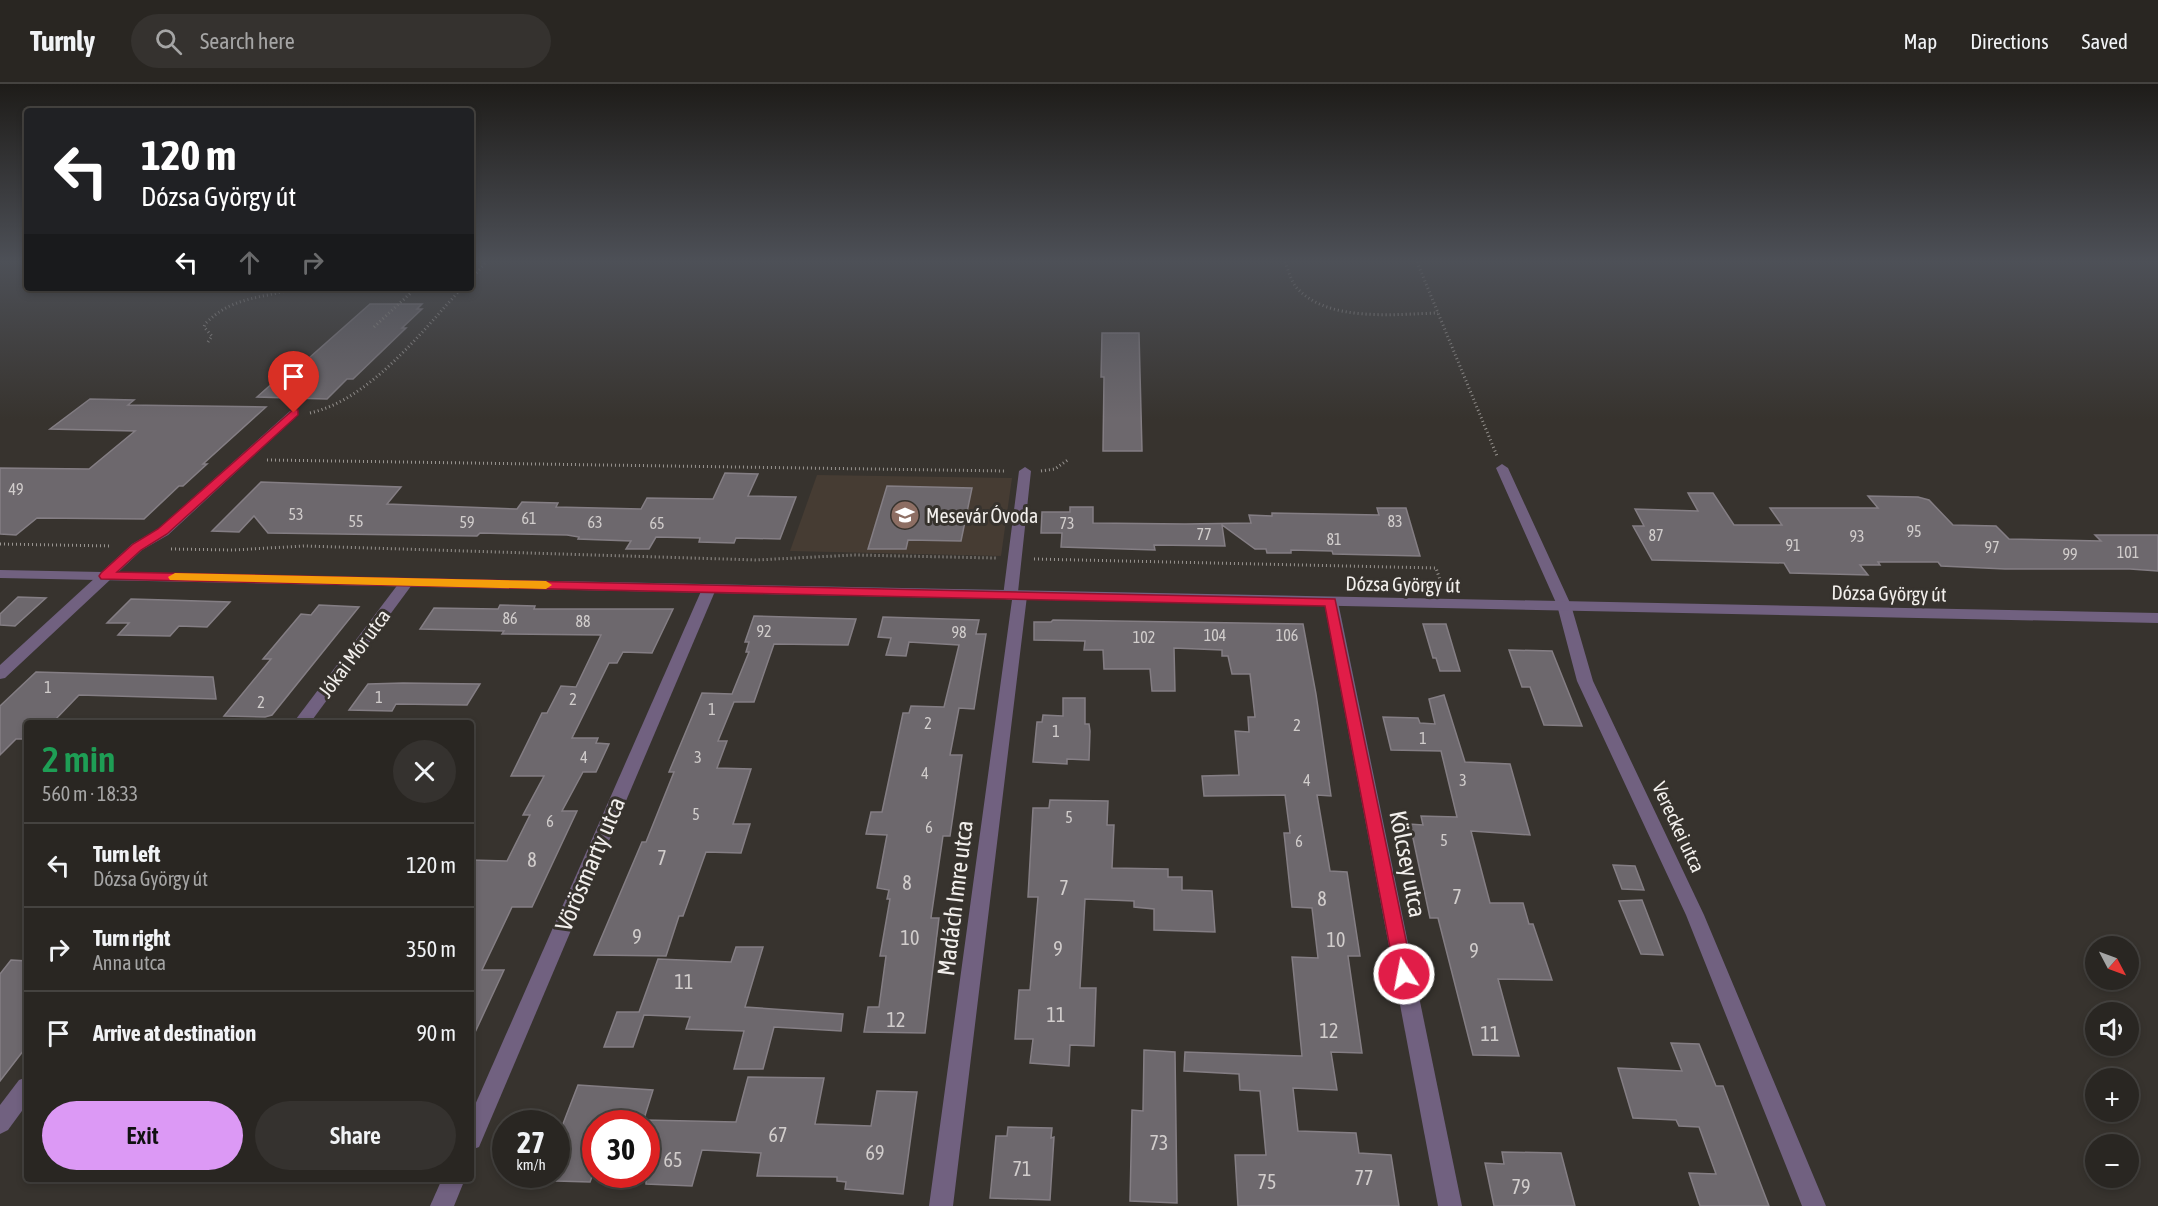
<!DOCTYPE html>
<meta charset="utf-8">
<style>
body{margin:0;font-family:"Asap Condensed",sans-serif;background:#35322f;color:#f1f3f6;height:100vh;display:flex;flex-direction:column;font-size:22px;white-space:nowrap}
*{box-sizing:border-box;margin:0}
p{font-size:20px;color:#a5a5a5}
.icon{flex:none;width:33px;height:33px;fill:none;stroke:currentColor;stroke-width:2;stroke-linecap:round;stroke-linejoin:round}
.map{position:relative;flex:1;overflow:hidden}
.panel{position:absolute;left:24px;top:636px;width:450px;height:462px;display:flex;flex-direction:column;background:#292622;border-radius:6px;box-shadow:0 3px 9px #0003,0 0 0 2px #454340}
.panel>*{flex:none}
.top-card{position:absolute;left:24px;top:24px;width:450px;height:183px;border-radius:6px;box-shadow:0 3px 9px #0003,0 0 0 2px #454340;background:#202124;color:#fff;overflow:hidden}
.needle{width:39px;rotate:131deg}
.fabs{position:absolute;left:2085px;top:852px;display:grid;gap:12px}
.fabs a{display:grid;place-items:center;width:54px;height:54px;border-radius:50%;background:#292622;box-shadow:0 3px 9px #0003,0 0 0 2px #454340;font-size:30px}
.speed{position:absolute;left:492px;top:1026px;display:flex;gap:12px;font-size:30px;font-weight:700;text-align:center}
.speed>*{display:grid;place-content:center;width:78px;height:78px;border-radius:50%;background:#292622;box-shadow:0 3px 9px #0003,0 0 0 2px #454340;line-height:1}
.speed small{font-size:15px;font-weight:400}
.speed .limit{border:9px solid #d22;background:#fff;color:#111}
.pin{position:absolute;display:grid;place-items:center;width:51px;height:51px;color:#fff;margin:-62px -26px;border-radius:50% 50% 50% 0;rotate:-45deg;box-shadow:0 0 6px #0007}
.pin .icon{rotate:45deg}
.me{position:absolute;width:66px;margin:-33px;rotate:349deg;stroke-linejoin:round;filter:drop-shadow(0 0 4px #0008)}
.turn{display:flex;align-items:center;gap:21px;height:126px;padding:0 18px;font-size:27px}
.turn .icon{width:78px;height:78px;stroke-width:2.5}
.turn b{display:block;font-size:42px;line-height:51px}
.lanes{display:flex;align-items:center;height:57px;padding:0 18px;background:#0003;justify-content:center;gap:30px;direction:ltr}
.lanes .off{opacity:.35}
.round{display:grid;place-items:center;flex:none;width:63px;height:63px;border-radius:32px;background:#35322f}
.overview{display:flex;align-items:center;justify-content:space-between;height:102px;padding:0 18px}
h1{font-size:36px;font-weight:600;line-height:45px;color:#1e9e55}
.action{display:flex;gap:12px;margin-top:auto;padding:12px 18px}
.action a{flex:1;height:69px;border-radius:36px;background:#dc99f5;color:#111;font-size:24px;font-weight:600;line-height:69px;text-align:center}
.action a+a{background:#35322f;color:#f1f3f6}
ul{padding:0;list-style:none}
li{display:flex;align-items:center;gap:18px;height:84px;padding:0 18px;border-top:2px solid #454340}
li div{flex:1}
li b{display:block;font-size:22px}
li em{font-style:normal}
header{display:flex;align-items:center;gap:36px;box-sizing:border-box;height:84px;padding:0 30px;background:#292622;border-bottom:2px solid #454340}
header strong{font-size:28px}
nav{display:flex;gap:33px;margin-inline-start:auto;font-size:21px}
.search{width:420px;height:54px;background:#35322f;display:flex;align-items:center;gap:15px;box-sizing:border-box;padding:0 21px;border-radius:33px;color:#a5a5a5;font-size:22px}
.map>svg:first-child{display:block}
</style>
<header>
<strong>Turnly</strong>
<div class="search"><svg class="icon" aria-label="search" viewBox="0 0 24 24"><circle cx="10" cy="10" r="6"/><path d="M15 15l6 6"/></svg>Search here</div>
<nav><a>Map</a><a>Directions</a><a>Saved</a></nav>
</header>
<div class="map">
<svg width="2158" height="1122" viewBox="0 0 2158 1122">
<rect width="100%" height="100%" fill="#37332e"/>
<polygon fill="#463c33" points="817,391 1012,394 1001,472 790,467"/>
<g fill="#6d686d" stroke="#847e84" stroke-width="1.5">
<polygon points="370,220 422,220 417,225 422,225 402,244 406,244 353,295 347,295 327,315 257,313 284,289 292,289"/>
<polygon points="1102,249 1139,249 1142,367 1103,367 1104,293 1101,293"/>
<polygon points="90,315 134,316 128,321 266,323 203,380 207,380 183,402 179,402 144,435 37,434 16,451 0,450 0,384 89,385 135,347 50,345"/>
<polygon points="725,389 758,390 748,412 796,413 780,455 736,454 734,459 699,458 700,454 656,453 649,465 626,465 631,457 578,455 579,453 567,451 480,449 477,452 268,449 254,432 239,448 212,447 261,398 401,403 387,420 517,425 522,418 558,419 556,423 641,425 647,414 713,415"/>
<polygon points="887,402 972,404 961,457 908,456 906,465 868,465"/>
<polygon points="1688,409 1713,409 1734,441 1782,441 1770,424 1878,424 1868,412 1918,413 1929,416 1953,441 1996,442 2009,455 2101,457 2095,451 2158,451 2158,487 2130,485 2005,485 1941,482 1938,478 1878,478 1880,481 1860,481 1868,491 1790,489 1784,479 1652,476 1633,442 1644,442 1635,425 1698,427"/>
<polygon points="1070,423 1093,423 1093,439 1185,440 1251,439 1249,431 1272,432 1272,429 1379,431 1377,424 1406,424 1420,472 1333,470 1332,467 1291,466 1291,469 1267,469 1266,465 1255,465 1222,441 1225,462 1154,461 1155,466 1061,463 1062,449 1041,449 1042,428 1070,428"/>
<polygon points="18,513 46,514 15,542 0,541 0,530"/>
<polygon points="131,515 167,516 230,518 207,543 179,542 170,552 118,551 129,539 107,539"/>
<polygon points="319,521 359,523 272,631 265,633 224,632 271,575 263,575 301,530 311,531"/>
<polygon points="500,521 535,522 534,525 673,525 652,569 623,568 617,579 609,579 572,654 598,654 596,659 609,660 596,688 583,688 562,727 577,727 532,823 512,823 482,886 504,886 471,957 471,776 507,777 530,731 523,731 544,692 511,692 542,629 547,629 561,602 576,603 601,551 502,550 504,547 420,545 434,524 498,525"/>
<polygon points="754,532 856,535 848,561 774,560 754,618 734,618 718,657 727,657 717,684 751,685 733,740 750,740 741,769 706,768 683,832 679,832 666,872 594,871 642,758 646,758 674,688 669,688 702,609 732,610 749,568 746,568 749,558 745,558"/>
<polygon points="883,533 979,536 976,550 986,550 974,625 959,624 950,671 962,671 950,752 943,752 931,834 939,834 925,949 864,948 868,923 879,923 886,872 880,872 890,815 887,815 889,806 877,804 887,751 866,750 871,728 882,728 903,629 909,629 911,622 944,623 959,561 909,558 906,572 886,571 891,554 878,553"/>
<polygon points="1053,536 1303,540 1316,610 1331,712 1317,711 1330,787 1347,788 1360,872 1348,872 1362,969 1331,968 1337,1006 1293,1004 1298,1047 1356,1049 1359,1069 1391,1071 1399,1122 1238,1122 1235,1071 1266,1071 1260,1007 1240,1006 1239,990 1184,987 1185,968 1302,972 1292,873 1318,874 1312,824 1292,823 1284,749 1290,749 1285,711 1204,712 1202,692 1239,691 1235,647 1249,648 1248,633 1255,633 1250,590 1232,590 1228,572 1222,572 1222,566 1174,564 1175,607 1152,607 1150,585 1104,585 1103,566 1084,566 1085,557 1034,556 1034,538 1051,538"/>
<polygon points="1423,540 1446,540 1460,587 1440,587 1436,574 1433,574"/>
<polygon points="1509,566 1552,567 1582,642 1544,641 1530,603 1522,603"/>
<polygon points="36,588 213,593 216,615 79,611 52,639 27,639 27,655 16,655 0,671 0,622"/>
<polygon points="403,599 480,600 467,621 396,620 392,627 349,626 368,600"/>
<polygon points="1444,611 1465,678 1510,680 1530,751 1471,747 1490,819 1523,819 1529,840 1533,840 1552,896 1498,895 1519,972 1473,971 1438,834 1430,834 1410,740 1423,741 1421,732 1457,733 1441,667 1391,666 1383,633 1418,634 1420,639 1435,640 1429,615"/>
<polygon points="1063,614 1085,614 1085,640 1089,640 1090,647 1089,676 1067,675 1067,680 1033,678 1037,638 1042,638 1043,631 1063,632"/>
<polygon points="1050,716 1108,717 1107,741 1114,741 1112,784 1168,785 1168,793 1182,793 1182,806 1212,807 1215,848 1154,846 1154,825 1134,823 1134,817 1085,815 1080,904 1096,904 1094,962 1070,961 1069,982 1030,979 1033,955 1015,955 1019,906 1030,906 1038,813 1028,813 1033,724 1049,724"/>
<polygon points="1613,781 1635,782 1644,806 1622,805"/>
<polygon points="1642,816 1663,871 1641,870 1619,817"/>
<polygon points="736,863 763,863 745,923 843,930 841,947 774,943 763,985 734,985 744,947 686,945 690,933 644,931 633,963 604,963 617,928 639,928 658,875 731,878"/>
<polygon points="11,876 27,877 27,962 0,997 0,890"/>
<polygon points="1671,959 1699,960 1716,1002 1723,1002 1769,1122 1700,1122 1689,1089 1716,1090 1699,1043 1679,1042 1676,1036 1633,1034 1618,984 1682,987"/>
<polygon points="1144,966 1175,968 1177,1119 1130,1117 1132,1026 1143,1027"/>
<polygon points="748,993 824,994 815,1040 871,1042 877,1007 917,1008 903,1110 845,1105 846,1098 837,1097 837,1093 757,1092 761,1069 702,1066 692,1102 646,1100 646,1036 736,1038"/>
<polygon points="578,1001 653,1006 643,1038 611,1037 610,1040 596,1040 596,1082 590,1098 556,1097 556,1058"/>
<polygon points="1008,1043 1052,1044 1051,1054 1054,1053 1050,1116 990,1114 996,1052 1007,1052"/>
<polygon points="1502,1068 1561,1069 1575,1122 1494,1122 1485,1079 1504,1080"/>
</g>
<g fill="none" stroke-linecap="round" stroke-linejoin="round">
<g stroke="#989490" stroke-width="3" stroke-dasharray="1 3" stroke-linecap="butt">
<path d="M1285 178C1288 186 1291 196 1296 203 1327 239 1396 230 1438 229"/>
<polyline points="1417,178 1497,372"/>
<polyline points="471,195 486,178"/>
<polyline points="374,243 416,204"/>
<path d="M208 258 212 252 204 243 205 240C232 212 261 215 296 204"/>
<path d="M310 329C371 315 421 248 462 204"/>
<polyline points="267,376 1006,387"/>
<polyline points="1041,387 1055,385 1069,375"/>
<polyline points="0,460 112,462"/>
<polyline points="171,465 233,466 304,462 756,476 854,471 996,474"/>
<polyline points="1034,475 1436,484 1442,502"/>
</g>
<g fill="#716180" fill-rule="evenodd">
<polygon points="294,326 298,327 298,331 168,451 142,466 5,594 0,595 0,581 132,460 158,445 290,327"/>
<polygon points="1502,380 1508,384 1571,521 1593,597 1704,831 1826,1122 1802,1122 1686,831 1577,597 1557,521 1496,384"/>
<polygon points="1025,383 1031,387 1018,508 1025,509 1027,512 953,1122 929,1122 1012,516 1005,515 1003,512 1019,387"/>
<polygon points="407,494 414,498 310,639 293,639 402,495"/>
<polygon points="709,501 716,505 479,1063 471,1066 471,1030 702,505"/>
<polygon points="1331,513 1338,518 1462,1122 1438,1122 1324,518"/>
<polygon points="27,993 27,1020 8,1046 0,1050 0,1021 19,996"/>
<polygon points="442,1095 465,1095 454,1122 430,1122"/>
</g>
<polygon fill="#716180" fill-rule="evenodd" points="0,486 2158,529 2158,539 0,494"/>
</g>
<linearGradient id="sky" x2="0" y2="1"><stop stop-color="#1e1c19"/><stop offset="0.53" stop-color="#4d5057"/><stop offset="1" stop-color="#4d5057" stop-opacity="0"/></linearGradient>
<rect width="2158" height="335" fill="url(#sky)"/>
<polygon fill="#e11d48" stroke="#92132f" stroke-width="1.5" points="294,325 298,326 298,331 167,450 141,466 117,488 1335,515 1413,890 1410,895 1404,898 1398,895 1395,890 1325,522 101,495 99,492 101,489 133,460 158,445"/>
<polygon fill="#f59e0b" points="175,489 546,497 552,501 546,505 170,496 168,493"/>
<defs>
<g id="school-disc" transform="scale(1.5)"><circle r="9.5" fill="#8d6e63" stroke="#37332e"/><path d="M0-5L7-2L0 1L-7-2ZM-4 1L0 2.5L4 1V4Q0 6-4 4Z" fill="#fff"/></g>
</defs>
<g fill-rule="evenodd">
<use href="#school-disc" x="905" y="431"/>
</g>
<g text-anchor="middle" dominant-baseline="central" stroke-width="6" stroke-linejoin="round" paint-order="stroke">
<g font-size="16" fill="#d1cdcc">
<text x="16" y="405">49</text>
<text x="296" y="430">53</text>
<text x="529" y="434">61</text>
<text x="356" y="437">55</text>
<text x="1395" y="437">83</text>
<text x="467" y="438">59</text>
<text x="595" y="438">63</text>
<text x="657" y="439">65</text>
<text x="1067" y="439">73</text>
<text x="1914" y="447">95</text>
<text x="1204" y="450">77</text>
<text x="1656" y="451">87</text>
<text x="1857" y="452">93</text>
<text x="1334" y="455">81</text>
<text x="1793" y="461">91</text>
<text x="1992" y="463">97</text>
<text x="2128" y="468">101</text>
<text x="2070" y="470">99</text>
<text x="510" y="534">86</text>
<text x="583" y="537">88</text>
<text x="764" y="547">92</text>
<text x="959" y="548">98</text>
<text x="1215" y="551">104</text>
<text x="1287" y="551">106</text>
<text x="1144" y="553">102</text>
<text x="48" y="603">1</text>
<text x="379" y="613">1</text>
<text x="573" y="615">2</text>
<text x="261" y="618">2</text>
<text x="712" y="625">1</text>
<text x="928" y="639">2</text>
<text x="1297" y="641">2</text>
<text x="1056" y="647">1</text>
<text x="1423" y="654">1</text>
<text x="584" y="673">4</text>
<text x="698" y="673">3</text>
<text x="925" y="689">4</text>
<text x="1307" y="696">4</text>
<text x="1463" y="696">3</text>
<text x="696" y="730">5</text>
<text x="1069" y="733">5</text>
<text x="550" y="737">6</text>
<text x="929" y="743">6</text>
<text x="1444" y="756">5</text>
<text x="1299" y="757">6</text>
</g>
<g font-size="20" fill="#f2efec" stroke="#37332e" text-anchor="start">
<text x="926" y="431">Mesevár Óvoda</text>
</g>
<g font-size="20" fill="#f2efec" stroke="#37332e">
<text transform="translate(1403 500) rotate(1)">Dózsa György út</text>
<text transform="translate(1889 509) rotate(1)">Dózsa György út</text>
<text transform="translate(354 569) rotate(-53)">Jókai Mór utca</text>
<text transform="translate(1679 743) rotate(65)">Vereckei utca</text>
</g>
<g font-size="20" fill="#d1cdcc">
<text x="662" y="773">7</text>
<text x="532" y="775">8</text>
<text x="907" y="798">8</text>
<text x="1064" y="803">7</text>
<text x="1457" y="812">7</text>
<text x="1322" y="814">8</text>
<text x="637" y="852">9</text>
<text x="910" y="853">10</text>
<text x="1336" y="855">10</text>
<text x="1058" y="864">9</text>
<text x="1474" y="866">9</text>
<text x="684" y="897">11</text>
<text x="1056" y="930">11</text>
<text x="896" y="935">12</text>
<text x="1329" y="946">12</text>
<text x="1490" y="949">11</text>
<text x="778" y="1050">67</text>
<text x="1159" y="1058">73</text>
<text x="875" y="1068">69</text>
<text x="673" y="1075">65</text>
<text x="1022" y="1084">71</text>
<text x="1364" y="1093">77</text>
<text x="1267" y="1097">75</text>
<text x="1521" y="1102">79</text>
</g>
<g font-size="24" fill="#f2efec" stroke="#37332e">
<text transform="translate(590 780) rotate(-67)">Vörösmarty utca</text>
<text transform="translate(1408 780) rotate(79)">Kölcsey utca</text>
<text transform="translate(955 814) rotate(-83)">Madách Imre utca</text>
</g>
</g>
</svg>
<div class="fabs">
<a><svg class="needle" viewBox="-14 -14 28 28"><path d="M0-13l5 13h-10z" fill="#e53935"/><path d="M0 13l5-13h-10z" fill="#a5a5a5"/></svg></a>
<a><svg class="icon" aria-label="sound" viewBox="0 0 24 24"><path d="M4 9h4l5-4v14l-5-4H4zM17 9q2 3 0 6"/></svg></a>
<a>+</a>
<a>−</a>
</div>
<div class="speed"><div>27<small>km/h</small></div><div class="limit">30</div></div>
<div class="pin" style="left:294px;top:329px;background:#d93025"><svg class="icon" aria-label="arrive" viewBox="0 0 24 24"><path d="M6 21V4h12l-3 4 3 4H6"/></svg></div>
<svg class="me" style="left:1404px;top:890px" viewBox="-20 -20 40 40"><circle r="17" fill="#e11d48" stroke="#fff" stroke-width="3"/><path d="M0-11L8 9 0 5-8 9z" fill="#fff"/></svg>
<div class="top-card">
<div class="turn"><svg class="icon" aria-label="left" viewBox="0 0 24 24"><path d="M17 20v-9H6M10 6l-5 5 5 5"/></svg><div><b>120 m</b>Dózsa György út</div></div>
<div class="lanes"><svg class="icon" aria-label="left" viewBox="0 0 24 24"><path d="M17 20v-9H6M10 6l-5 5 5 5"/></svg><svg class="icon off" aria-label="ahead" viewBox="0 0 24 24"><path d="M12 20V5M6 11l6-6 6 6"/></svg><svg class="icon off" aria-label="right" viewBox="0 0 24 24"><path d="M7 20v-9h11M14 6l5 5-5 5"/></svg></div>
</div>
<section class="panel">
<div class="overview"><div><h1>2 min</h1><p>560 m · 18:33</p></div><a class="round"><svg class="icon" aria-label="close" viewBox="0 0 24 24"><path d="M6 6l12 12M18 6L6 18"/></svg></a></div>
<ul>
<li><svg class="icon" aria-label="left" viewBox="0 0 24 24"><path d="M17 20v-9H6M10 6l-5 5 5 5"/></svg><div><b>Turn left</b><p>Dózsa György út</p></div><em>120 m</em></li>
<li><svg class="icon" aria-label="right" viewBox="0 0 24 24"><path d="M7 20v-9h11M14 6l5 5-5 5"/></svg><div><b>Turn right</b><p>Anna utca</p></div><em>350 m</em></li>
<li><svg class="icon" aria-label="arrive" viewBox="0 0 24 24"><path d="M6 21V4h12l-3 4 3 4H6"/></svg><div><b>Arrive at destination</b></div><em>90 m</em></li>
</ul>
<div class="action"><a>Exit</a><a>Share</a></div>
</section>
</div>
